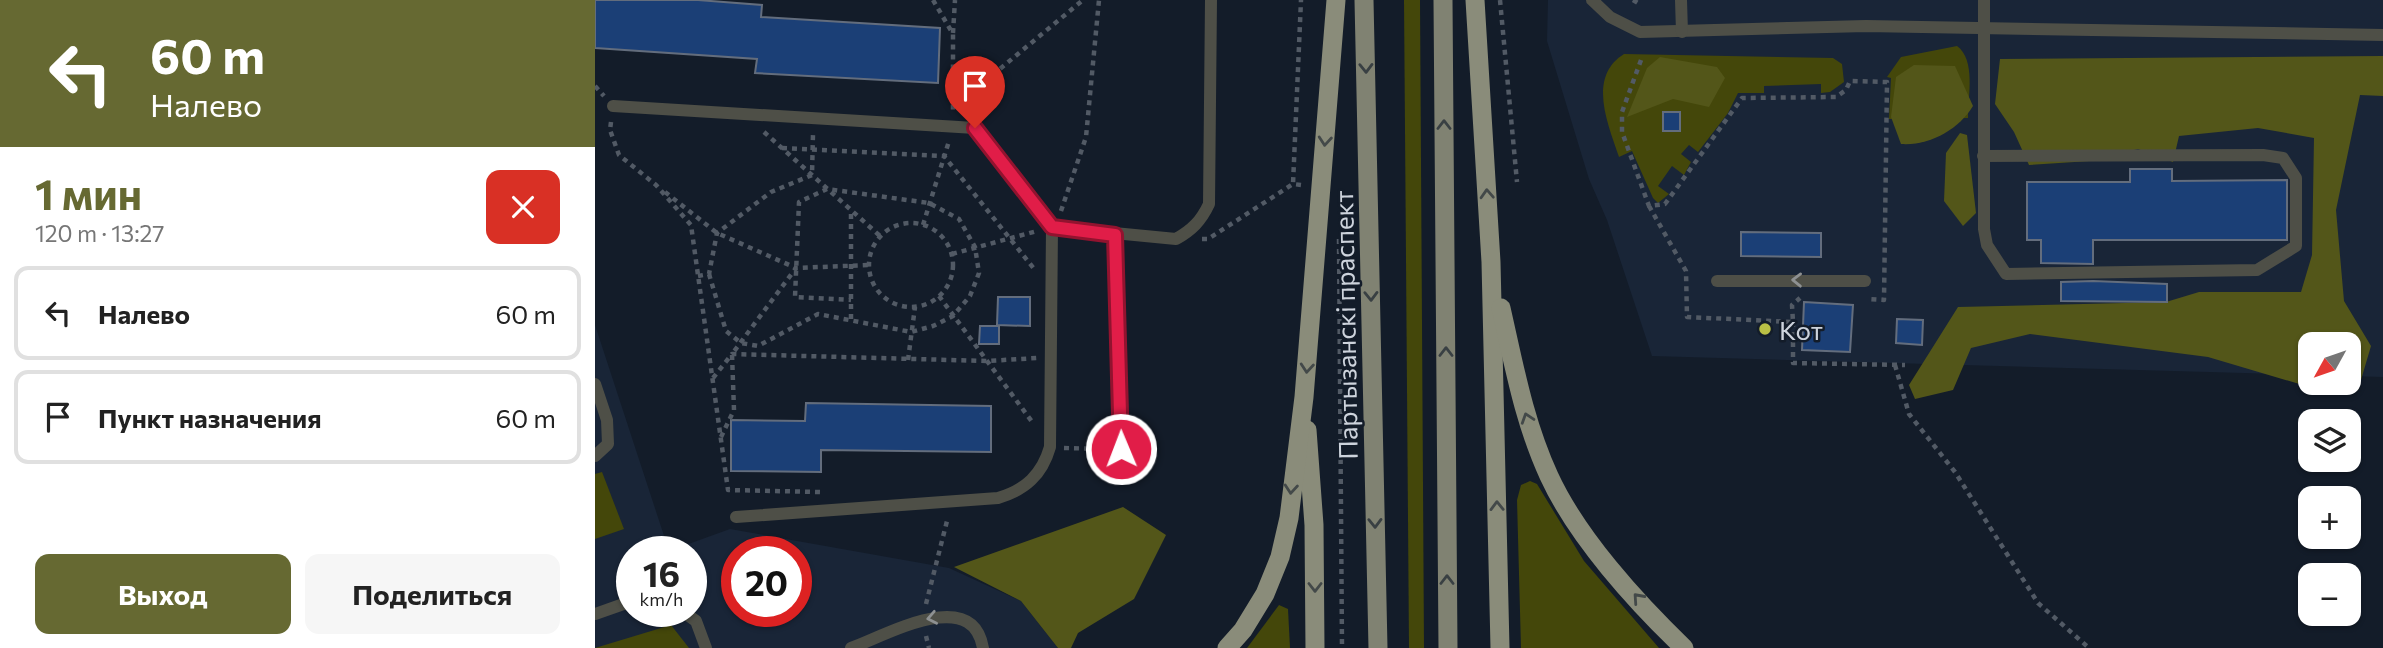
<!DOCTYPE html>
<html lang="ru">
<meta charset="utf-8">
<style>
body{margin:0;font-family:Commissioner,sans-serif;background:#f6f6f6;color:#222;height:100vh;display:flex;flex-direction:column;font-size:26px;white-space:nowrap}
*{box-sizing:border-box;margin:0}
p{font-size:23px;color:#767676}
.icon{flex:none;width:38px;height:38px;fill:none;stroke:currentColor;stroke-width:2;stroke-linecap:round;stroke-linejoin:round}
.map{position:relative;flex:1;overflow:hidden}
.sheet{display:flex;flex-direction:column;background:#fff;width:595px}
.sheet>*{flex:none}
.guide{background:#666932;color:#fff;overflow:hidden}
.needle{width:46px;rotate:230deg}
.buttons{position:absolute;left:1703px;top:332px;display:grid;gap:14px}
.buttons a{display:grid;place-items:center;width:63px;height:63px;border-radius:14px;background:#fff;box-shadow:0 2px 5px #0004;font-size:35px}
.speed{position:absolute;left:21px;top:536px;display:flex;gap:14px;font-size:35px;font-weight:700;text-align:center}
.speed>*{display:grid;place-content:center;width:91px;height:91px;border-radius:50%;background:#fff;box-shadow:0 2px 5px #0004;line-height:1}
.speed small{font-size:18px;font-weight:400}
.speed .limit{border:10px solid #d22;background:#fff;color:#111}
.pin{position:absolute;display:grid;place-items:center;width:60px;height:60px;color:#fff;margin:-72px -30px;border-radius:50% 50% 50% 0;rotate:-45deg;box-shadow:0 0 7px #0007}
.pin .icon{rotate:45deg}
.me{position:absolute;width:77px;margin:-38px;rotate:359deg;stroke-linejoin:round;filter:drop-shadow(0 0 5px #0008)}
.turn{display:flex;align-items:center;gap:24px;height:147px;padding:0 35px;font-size:32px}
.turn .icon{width:91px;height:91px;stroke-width:2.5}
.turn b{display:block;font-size:49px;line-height:60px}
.round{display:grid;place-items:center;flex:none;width:74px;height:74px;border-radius:14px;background:#f6f6f6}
.overview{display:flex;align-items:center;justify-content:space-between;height:119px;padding:0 35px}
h1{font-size:42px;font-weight:700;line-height:52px;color:#666932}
.cta{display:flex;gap:14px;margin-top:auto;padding:14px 35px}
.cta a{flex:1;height:80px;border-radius:14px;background:#666932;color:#fff;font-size:28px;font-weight:700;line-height:80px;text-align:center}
.cta a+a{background:#f6f6f6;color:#222}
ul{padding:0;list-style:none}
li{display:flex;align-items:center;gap:21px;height:94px;margin:0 14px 10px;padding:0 21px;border:4px solid #e0e0e0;border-radius:14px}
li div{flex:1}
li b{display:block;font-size:26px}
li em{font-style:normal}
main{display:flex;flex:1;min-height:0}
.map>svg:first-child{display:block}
</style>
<main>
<section class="sheet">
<div class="guide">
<div class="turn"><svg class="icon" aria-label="left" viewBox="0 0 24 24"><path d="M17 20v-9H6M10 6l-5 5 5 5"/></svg><div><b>60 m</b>Налево</div></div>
</div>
<div class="overview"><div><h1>1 мин</h1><p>120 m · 13:27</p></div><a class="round" style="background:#d93025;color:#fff"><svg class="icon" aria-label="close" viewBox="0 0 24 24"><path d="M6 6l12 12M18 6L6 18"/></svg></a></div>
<ul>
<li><svg class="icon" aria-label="left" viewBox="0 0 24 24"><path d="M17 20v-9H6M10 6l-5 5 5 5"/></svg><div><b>Налево</b></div><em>60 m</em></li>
<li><svg class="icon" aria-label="arrive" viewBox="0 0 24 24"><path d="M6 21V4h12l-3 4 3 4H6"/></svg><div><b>Пункт назначения</b></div><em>60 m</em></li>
</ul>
<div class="cta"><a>Выход</a><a>Поделиться</a></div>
</section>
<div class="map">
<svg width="1788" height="648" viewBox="0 0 1788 648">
<rect width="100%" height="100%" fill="#131c29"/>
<g fill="#192537" fill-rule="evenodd">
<polygon points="953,0 1788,0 1788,377 1754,376 1754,345 1715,345 1715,375 1057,356 1012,220 994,179 952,41"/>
<path d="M0 325 74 551 135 529 354 568 426 601 463 648H0ZM37 551H96V611H37ZM142 551H201V611H142Z"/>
</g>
<g fill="#44470a">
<polygon points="809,0 825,0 829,648 814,648"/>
<path d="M1362 46C1381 60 1373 96 1373 118L1294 119 1296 78 1292 77 1306 57Z"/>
<path d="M1029 54 1238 58 1247 64 1249 82 1235 92 1226 93V84L1169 86V93H1143L1133 113 1103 152 1094 145 1086 154 1096 162 1089 175 1077 166 1063 186 1074 194 1063 203 1058 198 1037 151 1024 157C1013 124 992 77 1029 54Z"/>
<polygon points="7,472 29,529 0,539 0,474"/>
<polygon points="935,481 942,484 989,561 1064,648 926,648 922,500 926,485"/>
<polygon points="684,605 693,609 695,648 652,648"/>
<polygon points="76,625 94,648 0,648"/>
</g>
<g fill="#535619" fill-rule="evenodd">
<path d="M1788 56V96L1765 95 1741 210 1749 301 1776 346 1763 390 1738 394 1613 357 1435 334 1376 348 1358 390 1320 399 1314 385 1363 307 1571 302 1604 292H1706L1717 255 1719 138 1663 128 1584 136 1578 162 1543 149 1495 161 1434 165 1419 132 1400 104 1405 59ZM1715 345H1754V383H1715Z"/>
<polygon points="1065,57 1122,67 1130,78 1114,107 1078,99 1032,117 1052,68"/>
<path d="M1319 65 1360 66 1378 106C1364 129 1335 146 1306 144L1296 117 1301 77Z"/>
<polygon points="1365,133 1372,135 1381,213 1368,226 1349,201 1351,153"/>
<polygon points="528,507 571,535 539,599 483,633 476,648 463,648 426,601 359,567"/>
</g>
<g fill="#1b3f76" stroke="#636d7d" stroke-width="2">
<polygon points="0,0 103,0 167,5 166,17 345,28 343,83 160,73 162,59 0,48"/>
<rect x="1068" y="112" width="17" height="19"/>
<polygon points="1535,169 1577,169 1577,181 1692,180 1692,240 1498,240 1498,264 1446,263 1446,240 1432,240 1432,182 1535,182"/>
<polygon points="1146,232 1226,233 1226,257 1146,256"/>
<polygon points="1498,281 1572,284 1572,302 1466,301 1466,282"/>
<polygon points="403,297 435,297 435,326 402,325"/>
<polygon points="1209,302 1258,305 1255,352 1207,350"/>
<polygon points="1302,319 1328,320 1327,345 1301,343"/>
<polygon points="385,326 404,326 404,344 384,344"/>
<polygon points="211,403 396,406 396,452 226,450 226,472 136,471 136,420 210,421"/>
</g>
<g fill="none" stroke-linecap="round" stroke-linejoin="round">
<g stroke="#525a65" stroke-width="4.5" stroke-dasharray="5 5" stroke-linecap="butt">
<polyline points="338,0 358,34 358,112"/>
<polyline points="905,0 922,182"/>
<polyline points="1038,0 1043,3"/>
<polyline points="358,33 360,0"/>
<polyline points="1046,60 1027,112 1027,132 1054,206 1070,204 1147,98 1241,97 1251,90 1255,81 1292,82 1289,300 1273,299"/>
<polyline points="0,86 9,96"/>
<polyline points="359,107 488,0"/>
<polyline points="16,122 15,130 24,155 61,185 96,225 133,490 225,492"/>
<polyline points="169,132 285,236"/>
<polyline points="187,148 349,156 440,270"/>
<polyline points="706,185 698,184 706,0"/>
<polyline points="70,192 122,233 201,268"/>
<polyline points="1054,206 1091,271 1092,317 1198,322 1197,305 1205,298"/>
<polyline points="466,211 491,137 504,0"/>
<circle cx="316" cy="265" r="42"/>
<polyline points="328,225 354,141"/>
<polyline points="607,239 613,239 698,184"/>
<polyline points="744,239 747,648"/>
<polyline points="357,254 442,231"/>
<polyline points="114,274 131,331 146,343 163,346 223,314 316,332 338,326 358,316 375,296 384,273 380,247 364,219 334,203 232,189 204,202 200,297 256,300"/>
<polyline points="103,276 114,274 122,233 176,192 217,175 218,134"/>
<polyline points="344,296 438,423"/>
<polyline points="256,319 256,211"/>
<polyline points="1198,322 1198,363 1310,365"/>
<polyline points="313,360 320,307"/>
<polyline points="1300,365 1314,414 1360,472 1443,603 1494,648"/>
<polyline points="118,378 137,354 392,361 442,358"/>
<polyline points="126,437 139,410 137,354 201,268 274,265"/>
<polyline points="469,448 509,449"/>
<polyline points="331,604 353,517"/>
<polyline points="331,636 334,648"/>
</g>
<g stroke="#4e4f47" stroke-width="12">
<polyline points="997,0 1015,17 1045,32 1271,26 1788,35"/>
<polyline points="1086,0 1087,32"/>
<path d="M18 106 380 128 457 227 455 447C447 475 430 490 403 498L141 517"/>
<polyline points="1388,156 1668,155 1688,158 1701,178 1701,246 1662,270 1411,274 1392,245 1389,229 1389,0"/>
<path d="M457 227 581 239C597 230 606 221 614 204L616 0"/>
<polyline points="520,235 526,449"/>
<polyline points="1122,281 1270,281"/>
<polyline points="0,384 12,420 13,444 0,456"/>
<polyline points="87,611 101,621 111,648"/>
<polyline points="0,614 37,601"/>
<path d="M256 648C290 636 377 585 388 648"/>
</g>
<g stroke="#808272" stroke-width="19">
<polyline points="769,0 783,648"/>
<polyline points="848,0 853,648"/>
</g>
<g stroke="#8a8c7a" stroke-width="19">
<polyline points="880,0 896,262 905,648"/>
<path d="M906 308C919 365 929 422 954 476 982 537 1041 602 1089 648"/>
<polyline points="712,430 719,525 720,648"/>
<polyline points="632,648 648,630 670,594 685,557 694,518 709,397 741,0"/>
</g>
</g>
<defs><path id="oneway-chevron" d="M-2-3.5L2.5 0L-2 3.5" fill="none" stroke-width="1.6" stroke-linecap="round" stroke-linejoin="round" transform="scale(1.75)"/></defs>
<g stroke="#394043">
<use href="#oneway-chevron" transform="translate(771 68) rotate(89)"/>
<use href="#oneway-chevron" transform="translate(849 125) rotate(-90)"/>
<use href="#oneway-chevron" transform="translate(776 296) rotate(89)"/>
<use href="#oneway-chevron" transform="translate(851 352) rotate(-90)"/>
<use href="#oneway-chevron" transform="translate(780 523) rotate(89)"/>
<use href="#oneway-chevron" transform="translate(852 580) rotate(-90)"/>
</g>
<g stroke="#434949">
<use href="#oneway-chevron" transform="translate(730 141) rotate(95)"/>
<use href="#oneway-chevron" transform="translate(892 194) rotate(-93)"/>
<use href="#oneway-chevron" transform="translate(712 368) rotate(95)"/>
<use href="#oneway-chevron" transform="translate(932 418) rotate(-108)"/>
<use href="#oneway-chevron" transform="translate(696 489) rotate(95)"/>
<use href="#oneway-chevron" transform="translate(902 506) rotate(-91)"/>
<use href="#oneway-chevron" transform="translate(720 587) rotate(90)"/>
<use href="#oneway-chevron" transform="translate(1043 598) rotate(-132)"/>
</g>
<g stroke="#8e9192">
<use href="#oneway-chevron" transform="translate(1202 280) rotate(-179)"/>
<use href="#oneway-chevron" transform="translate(337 618) rotate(169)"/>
</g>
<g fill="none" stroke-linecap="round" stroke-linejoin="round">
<g stroke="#92132f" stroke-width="18">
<polyline id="route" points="380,128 457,227 520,235 526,449"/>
</g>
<use href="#route" stroke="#e11d48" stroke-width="12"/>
</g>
<circle fill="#bac045" stroke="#131c29" stroke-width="2.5" cx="1170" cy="329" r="7"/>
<g text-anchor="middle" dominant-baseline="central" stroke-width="5" stroke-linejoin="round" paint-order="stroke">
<g font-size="26" fill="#cdd3dc" stroke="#131c29">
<text transform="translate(750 325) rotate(-91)">Партызанскі праспект</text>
</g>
<g font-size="26" fill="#cdd3dc" stroke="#131c29" text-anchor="start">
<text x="1184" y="329">Кот</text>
</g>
</g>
</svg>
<div class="buttons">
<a><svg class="needle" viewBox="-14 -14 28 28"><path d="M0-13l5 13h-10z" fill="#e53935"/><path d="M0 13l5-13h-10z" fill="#767676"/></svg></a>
<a><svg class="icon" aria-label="layers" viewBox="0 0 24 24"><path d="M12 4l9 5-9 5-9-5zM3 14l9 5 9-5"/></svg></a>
<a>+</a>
<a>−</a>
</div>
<div class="speed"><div>16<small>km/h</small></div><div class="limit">20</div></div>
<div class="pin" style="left:380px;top:128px;background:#d93025"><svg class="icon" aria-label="arrive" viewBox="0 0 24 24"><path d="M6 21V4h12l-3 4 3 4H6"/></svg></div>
<svg class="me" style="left:526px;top:449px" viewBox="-20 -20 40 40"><circle r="17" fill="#e11d48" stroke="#fff" stroke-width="3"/><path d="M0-11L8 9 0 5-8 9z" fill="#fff"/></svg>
</div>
</main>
